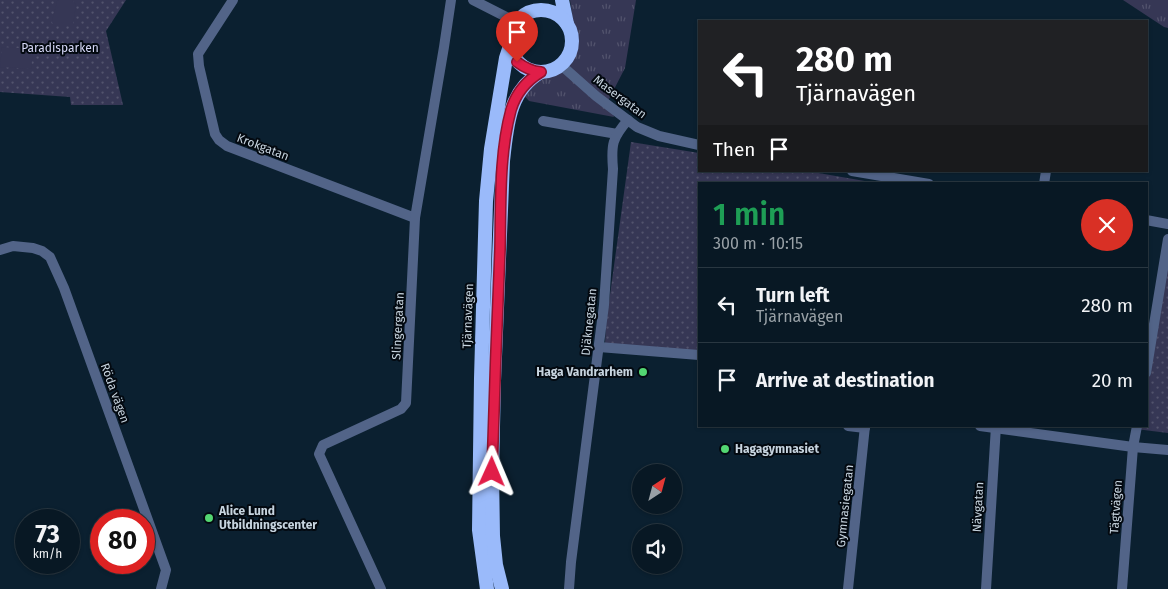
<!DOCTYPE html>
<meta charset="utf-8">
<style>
body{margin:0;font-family:"Fira Sans",sans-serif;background:#162531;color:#f1f3f6;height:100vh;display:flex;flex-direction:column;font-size:19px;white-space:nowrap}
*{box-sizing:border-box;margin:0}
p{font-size:16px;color:#98a0a6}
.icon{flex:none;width:28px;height:28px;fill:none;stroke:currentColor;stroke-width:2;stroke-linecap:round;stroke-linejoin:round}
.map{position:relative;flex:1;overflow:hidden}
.panel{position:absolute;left:698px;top:182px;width:450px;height:245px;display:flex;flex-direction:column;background:#081824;border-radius:0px;box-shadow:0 1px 4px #0004,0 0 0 1px #293741}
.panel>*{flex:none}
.banner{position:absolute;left:698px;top:20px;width:450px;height:152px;border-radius:0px;box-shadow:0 1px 4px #0004,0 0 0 1px #293741;background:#202124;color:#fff;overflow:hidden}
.needle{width:32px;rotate:36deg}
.tools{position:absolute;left:632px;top:464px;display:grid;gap:10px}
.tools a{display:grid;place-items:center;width:50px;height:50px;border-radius:50%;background:#081824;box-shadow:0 1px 4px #0004,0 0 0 1px #293741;font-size:25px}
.speed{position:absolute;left:15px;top:509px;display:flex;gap:10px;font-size:25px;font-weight:700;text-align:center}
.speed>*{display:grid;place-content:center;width:65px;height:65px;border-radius:50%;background:#081824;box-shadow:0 1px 4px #0004,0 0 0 1px #293741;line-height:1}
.speed small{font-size:12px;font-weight:400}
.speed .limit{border:8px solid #d22;background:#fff;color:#111}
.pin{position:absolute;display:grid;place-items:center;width:42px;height:42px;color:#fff;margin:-51px -21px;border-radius:50% 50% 50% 0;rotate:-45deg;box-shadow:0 0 5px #0007}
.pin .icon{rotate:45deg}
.me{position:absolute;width:55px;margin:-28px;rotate:1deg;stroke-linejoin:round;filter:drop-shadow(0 0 4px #0008)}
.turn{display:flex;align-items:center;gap:18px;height:105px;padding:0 15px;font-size:22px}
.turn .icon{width:65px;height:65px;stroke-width:2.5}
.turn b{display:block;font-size:35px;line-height:42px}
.then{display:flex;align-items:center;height:48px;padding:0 15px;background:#0003;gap:10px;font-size:19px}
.round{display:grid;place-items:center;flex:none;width:52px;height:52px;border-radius:26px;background:#162531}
.head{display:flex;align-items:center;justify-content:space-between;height:85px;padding:0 15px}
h1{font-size:30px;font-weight:600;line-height:38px;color:#1e9e55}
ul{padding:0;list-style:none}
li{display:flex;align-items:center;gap:15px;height:75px;padding:0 15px;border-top:1px solid #293741}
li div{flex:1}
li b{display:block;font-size:19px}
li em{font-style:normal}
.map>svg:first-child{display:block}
</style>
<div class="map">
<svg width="1168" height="589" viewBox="0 0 1168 589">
<defs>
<pattern id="grass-tufts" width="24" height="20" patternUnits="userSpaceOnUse" patternTransform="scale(1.25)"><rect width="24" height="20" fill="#363755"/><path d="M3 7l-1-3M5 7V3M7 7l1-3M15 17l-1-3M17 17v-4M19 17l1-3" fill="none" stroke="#52536d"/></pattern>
<pattern id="park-dots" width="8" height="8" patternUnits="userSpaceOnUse" patternTransform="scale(1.25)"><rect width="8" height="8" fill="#363755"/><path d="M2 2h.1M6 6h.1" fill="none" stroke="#52536d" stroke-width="1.8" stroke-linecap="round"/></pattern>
</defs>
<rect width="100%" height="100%" fill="#0b2030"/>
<g fill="url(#grass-tufts)">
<polygon points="570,0 636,0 625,68 608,101 614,117 529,101 522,93 534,81 559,72 573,57 578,33 573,22"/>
<polygon points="1123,0 1168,0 1168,28 1164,27"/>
</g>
<g fill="url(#park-dots)">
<polygon points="0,0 126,0 106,31 123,105 71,105 70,97 0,92"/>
<polygon points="631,142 699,153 699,171 807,171 882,184 699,184 699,355 605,344 606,324"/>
<polygon points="1168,239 1168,433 1136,429 1137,426 1146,426 1146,373"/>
</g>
<g fill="#363755">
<polygon points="59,0 72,0 76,5 73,25 53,25 52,22 57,1"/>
<polygon points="2,47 33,49 31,69 0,67"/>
</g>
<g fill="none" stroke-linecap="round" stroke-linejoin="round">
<g stroke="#526488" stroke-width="10">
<polyline points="233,0 198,54 199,66 215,134 219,140 227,146 415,218"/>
<polyline points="473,0 516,22"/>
<polyline points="543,121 617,134"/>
<polyline points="1044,184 1046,171"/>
<polyline points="0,250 13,246 33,248 42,251 50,257 64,288 166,570 161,589"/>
<polyline points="599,347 699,355"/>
<polyline points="1146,373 1168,239"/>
<polyline points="848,426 865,428"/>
<polyline points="980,426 1133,447 1168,450"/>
<polyline points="381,589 319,454 323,445 401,409 406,403 415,218 444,47 451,0"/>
<path d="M569 589 571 562 604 305 613 169C611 145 612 138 628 120"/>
<polyline points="848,589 865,426"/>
<polyline points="986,589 996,426"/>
<polyline points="1122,589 1133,447 1137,426"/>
</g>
<g stroke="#526488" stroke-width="10">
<polyline points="561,65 596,96 637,127 659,136 699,145"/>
<polyline points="852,171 929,184"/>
<polyline points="1146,220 1168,224"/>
</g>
<g stroke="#9abafa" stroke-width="14">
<polyline points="562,0 567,24"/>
<circle cx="541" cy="41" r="31"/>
<polyline points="487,589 479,530 481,378 486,201 491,149 506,58 510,46"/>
<path d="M502 589 496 565 493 536 492 472 494 381 503 161C507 127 508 91 541 72"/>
</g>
</g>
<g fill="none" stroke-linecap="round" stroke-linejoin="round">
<g stroke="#92132f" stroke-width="12">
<path id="route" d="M492 472C494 398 497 323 500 249 501 203 499 154 511 110 516 93 526 81 541 72 531 71 525 68 517 62"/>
</g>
<use href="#route" stroke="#e11d48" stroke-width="9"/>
</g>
<g fill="#53d672" stroke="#030910" stroke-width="2">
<circle cx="643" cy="372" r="5"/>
<circle cx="725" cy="449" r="5"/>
<circle cx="209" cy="518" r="5"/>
</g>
<g text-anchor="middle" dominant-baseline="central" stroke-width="4" stroke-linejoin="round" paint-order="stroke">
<g font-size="12" fill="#d6d8f7" stroke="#030910">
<text x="60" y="48">Paradisparken</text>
</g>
<g font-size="12" fill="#c7d4df" stroke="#030910">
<text transform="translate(620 97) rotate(37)">Masergatan</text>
<text transform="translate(263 147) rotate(21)">Krokgatan</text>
<text transform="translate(468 316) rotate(-88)">Tjärnavägen</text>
<text transform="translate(589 322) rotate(-84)">Djäknegatan</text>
<text transform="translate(398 326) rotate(-87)">Slingergatan</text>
<text transform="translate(115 393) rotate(70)">Röda vägen</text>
<text transform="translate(845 506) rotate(-84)">Gymnasiegatan</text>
<text transform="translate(978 507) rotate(-87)">Nävgatan</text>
<text transform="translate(1116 507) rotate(-86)">Tägtvägen</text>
</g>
<g font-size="12" font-weight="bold" fill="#c7d4df" stroke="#030910" text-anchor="start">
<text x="633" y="372" text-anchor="end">Haga Vandrarhem</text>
<text x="735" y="449">Hagagymnasiet</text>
<text x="219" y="511">Alice Lund<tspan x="219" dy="14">Utbildningscenter</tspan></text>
</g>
</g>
</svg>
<div class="tools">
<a><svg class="needle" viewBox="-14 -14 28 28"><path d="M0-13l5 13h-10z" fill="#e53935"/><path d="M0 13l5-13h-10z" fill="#98a0a6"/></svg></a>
<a><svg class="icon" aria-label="sound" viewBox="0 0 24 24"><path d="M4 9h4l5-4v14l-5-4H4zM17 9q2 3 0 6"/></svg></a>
</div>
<div class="speed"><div>73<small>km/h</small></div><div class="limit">80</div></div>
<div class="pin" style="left:517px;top:62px;background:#d93025"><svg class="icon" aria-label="arrive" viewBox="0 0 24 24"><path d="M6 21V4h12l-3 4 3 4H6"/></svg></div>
<svg class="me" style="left:492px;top:472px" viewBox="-20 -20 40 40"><path d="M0-17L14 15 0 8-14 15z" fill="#e11d48" stroke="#fff" stroke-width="4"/></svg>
<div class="banner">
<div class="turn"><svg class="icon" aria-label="left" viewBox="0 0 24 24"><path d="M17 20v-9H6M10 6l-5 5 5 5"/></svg><div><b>280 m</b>Tjärnavägen</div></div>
<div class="then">Then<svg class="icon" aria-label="arrive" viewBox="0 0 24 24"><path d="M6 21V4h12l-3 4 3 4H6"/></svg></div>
</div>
<section class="panel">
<div class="head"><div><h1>1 min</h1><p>300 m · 10:15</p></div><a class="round" style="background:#d93025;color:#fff"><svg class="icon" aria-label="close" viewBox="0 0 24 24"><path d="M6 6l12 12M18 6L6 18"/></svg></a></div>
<ul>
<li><svg class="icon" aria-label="left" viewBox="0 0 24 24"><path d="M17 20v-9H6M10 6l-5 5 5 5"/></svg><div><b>Turn left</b><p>Tjärnavägen</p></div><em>280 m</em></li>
<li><svg class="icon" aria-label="arrive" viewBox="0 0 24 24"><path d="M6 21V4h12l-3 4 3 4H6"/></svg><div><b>Arrive at destination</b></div><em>20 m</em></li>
</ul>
</section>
</div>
